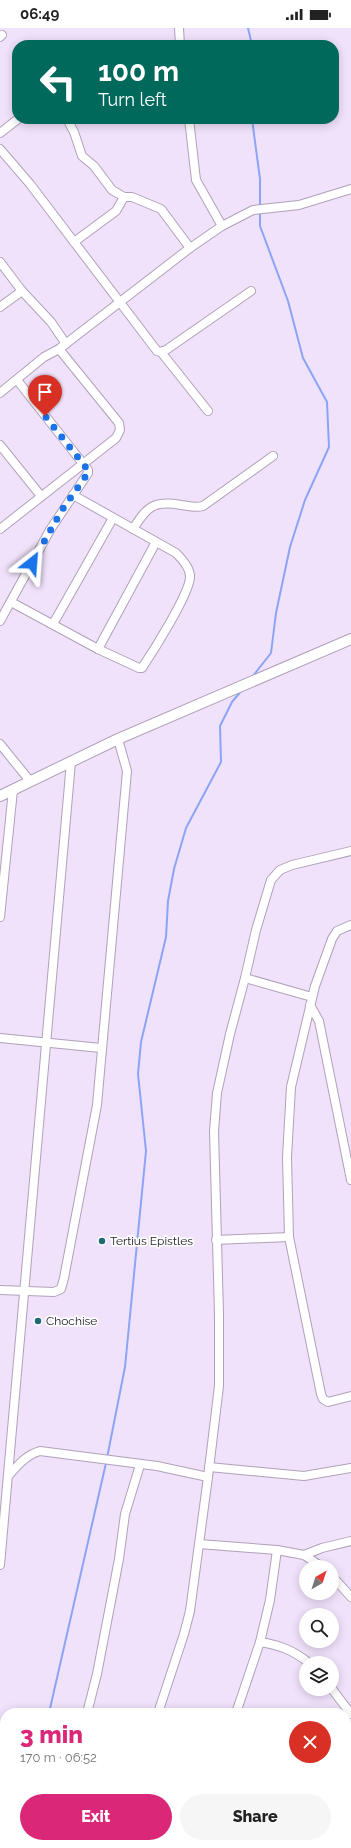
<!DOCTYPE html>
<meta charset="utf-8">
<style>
body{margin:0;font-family:Raleway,sans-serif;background:#f6f6f6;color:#222;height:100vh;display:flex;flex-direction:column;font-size:15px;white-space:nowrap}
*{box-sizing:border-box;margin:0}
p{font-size:13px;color:#767676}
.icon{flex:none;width:22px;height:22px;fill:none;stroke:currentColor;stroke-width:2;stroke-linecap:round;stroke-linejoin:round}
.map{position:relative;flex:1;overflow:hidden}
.sheet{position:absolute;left:0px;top:1680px;width:351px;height:140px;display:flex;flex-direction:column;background:#fff;border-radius:16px 16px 0 0;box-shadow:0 2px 10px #0003}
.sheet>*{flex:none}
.top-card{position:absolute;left:12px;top:12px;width:327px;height:84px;border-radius:16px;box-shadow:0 2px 10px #0003;background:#00695c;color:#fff;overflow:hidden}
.needle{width:26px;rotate:39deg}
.controls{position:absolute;left:299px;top:1532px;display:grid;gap:8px}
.controls a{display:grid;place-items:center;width:40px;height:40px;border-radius:50%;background:#fff;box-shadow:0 2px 10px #0003;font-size:20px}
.pin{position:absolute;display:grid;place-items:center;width:34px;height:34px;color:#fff;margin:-41px -17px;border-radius:50% 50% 50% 0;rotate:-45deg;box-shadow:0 0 4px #0007}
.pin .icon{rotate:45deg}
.me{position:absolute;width:44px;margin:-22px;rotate:28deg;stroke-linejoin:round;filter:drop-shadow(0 0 3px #0008)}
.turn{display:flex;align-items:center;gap:14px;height:84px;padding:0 20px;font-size:18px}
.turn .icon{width:52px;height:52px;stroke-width:2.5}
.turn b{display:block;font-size:28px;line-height:34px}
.round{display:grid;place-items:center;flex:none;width:42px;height:42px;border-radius:21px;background:#f6f6f6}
.overview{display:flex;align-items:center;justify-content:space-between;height:68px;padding:0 20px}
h1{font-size:24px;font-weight:800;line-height:30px;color:#db2777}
.action{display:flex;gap:8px;margin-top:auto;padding:8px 20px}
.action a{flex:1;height:46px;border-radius:24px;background:#db2777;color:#fff;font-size:16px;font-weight:800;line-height:46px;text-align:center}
.action a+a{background:#f6f6f6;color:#222}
.status{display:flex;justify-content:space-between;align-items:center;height:28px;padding:0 20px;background:#fff;direction:ltr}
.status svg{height:11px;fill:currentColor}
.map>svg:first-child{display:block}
</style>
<div class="status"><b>06:49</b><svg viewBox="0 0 49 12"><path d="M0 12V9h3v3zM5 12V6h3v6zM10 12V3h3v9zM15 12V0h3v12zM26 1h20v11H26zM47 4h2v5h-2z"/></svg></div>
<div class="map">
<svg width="351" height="1820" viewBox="0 0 351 1820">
<rect width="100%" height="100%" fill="#f1e2fb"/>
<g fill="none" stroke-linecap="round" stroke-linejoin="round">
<g stroke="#8ba5f6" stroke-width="2">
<polyline points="248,0 252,17"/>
<polyline points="252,91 260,151 260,179"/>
<polyline points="253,648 271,625 276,585 290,519 305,472 329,419 327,374 303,330 288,273 260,198 260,184"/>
<polyline points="107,1430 125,1339 146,1123 138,1046 141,1014 166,909 168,873 174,841 186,800 221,734 220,698 232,674 242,662"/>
<polyline points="49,1685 106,1435"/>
<polyline points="0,1805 5,1797"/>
</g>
<g stroke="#b0a1b9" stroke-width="10">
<g id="minor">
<polyline points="179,0 180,17"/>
<polyline points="0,9 2,7"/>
<polyline points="67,91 74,104 82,128 94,138 112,162 124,169 132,169 161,181 190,220"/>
<polyline points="189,91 196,152 222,198"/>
<polyline points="0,105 18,91"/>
<polyline points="0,121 30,156 157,323 161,324 166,322 251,263"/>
<polyline points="74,214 116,183 124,169"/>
<polyline points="0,234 22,263"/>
<polyline points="0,279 22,263 51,294 66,316"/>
<polyline points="161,324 208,383"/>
<polyline points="0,365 44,329 59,321 190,220 222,198 253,182 299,177 351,161"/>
<polyline points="0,417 41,468"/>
<polyline points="0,501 116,410 120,402 119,395 59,321"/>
<path d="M133 501C147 479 153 472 181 477 189 478 195 480 203 478L273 428"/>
<path d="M11 574 98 621 139 640H142C152 625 191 564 190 548 190 540 182 531 176 525L73 467"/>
<polyline points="0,593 50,502 88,445 88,442 17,352"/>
<polyline points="53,596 113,490"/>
<polyline points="98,621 156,514"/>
<polyline points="0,716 30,753"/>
<polyline points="0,889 13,762"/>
<polyline points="351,897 337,903 332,911 315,958 291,1059 287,1129 289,1209 321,1366 323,1371 328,1374 351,1368"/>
<polyline points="245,950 312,969"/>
<polyline points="310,977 319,993 351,1152"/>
<polyline points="0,1010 101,1020"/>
<polyline points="216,1212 289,1209"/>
<polyline points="0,1262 54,1264 61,1261 64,1250 97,1077 127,743 118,711"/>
<polyline points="209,1439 304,1448 351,1440"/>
<path d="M9 1447C18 1437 26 1427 40 1423L157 1438 208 1449"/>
<polyline points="199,1516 277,1522 304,1527 322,1539"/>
<polyline points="304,1527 322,1520 351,1513"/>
<polyline points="0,1537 71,734"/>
<polyline points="332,1548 351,1569"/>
<path d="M260 1614C279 1617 293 1622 309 1635"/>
<polyline points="332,1661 351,1686"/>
<polyline points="87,1685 97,1646 119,1531 125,1486 140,1437"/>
<polyline points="158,1685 184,1606 190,1583 208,1449 219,1358 219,1286 214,1103 217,1065 230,1006 245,950 256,902 271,852 280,842 292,837 351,823"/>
<polyline points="236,1685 260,1614 270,1572 277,1522"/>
<polyline points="346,1708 351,1703"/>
<polyline points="0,1733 5,1734"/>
<polyline points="346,1804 351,1799"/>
<polyline points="125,1815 142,1820"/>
<polyline points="261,1815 265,1820"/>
<polyline points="114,1820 115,1815"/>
<polyline points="328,1820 333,1815"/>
</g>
</g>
<g stroke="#b0a1b9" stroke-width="12">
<polyline id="tertiary" points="0,768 118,711 351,611"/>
</g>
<use href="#minor" stroke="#fff" stroke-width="8"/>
<use href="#tertiary" stroke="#fff" stroke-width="10"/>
</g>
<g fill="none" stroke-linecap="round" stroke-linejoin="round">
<polyline stroke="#1a73e8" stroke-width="7" stroke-dasharray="0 12.6" points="32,535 62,482 88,445 88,442 45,388"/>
</g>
<g fill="#1e6972" stroke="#fff" stroke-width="1.5">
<circle cx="102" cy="1213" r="4"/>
<circle cx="38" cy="1293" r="4"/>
</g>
<g text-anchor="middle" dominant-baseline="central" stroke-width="3.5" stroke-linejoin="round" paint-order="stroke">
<g font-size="12" fill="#1c1720" stroke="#fff" text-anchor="start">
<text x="110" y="1213">Tertius Epistles</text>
<text x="46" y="1293">Chochise</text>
</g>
</g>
</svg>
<div class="controls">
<a><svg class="needle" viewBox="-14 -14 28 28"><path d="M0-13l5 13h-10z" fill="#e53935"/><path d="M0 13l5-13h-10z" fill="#767676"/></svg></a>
<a><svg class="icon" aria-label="search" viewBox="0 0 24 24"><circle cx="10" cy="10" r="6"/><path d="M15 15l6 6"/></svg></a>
<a><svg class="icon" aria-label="layers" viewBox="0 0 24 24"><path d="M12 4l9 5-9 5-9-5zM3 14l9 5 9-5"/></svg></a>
</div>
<div class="pin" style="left:45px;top:388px;background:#d93025"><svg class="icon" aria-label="arrive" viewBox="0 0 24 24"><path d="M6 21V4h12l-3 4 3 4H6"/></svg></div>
<svg class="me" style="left:32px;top:535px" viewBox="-20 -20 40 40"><path d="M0-17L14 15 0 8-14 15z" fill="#1a73e8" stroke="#fff" stroke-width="4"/></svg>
<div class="top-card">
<div class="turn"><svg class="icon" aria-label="left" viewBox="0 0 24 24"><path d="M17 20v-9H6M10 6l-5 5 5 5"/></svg><div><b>100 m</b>Turn left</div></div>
</div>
<section class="sheet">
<div class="overview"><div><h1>3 min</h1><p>170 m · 06:52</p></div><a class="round" style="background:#d93025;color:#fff"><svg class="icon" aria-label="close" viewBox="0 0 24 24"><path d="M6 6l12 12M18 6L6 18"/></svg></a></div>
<div class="action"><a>Exit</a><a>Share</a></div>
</section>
</div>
